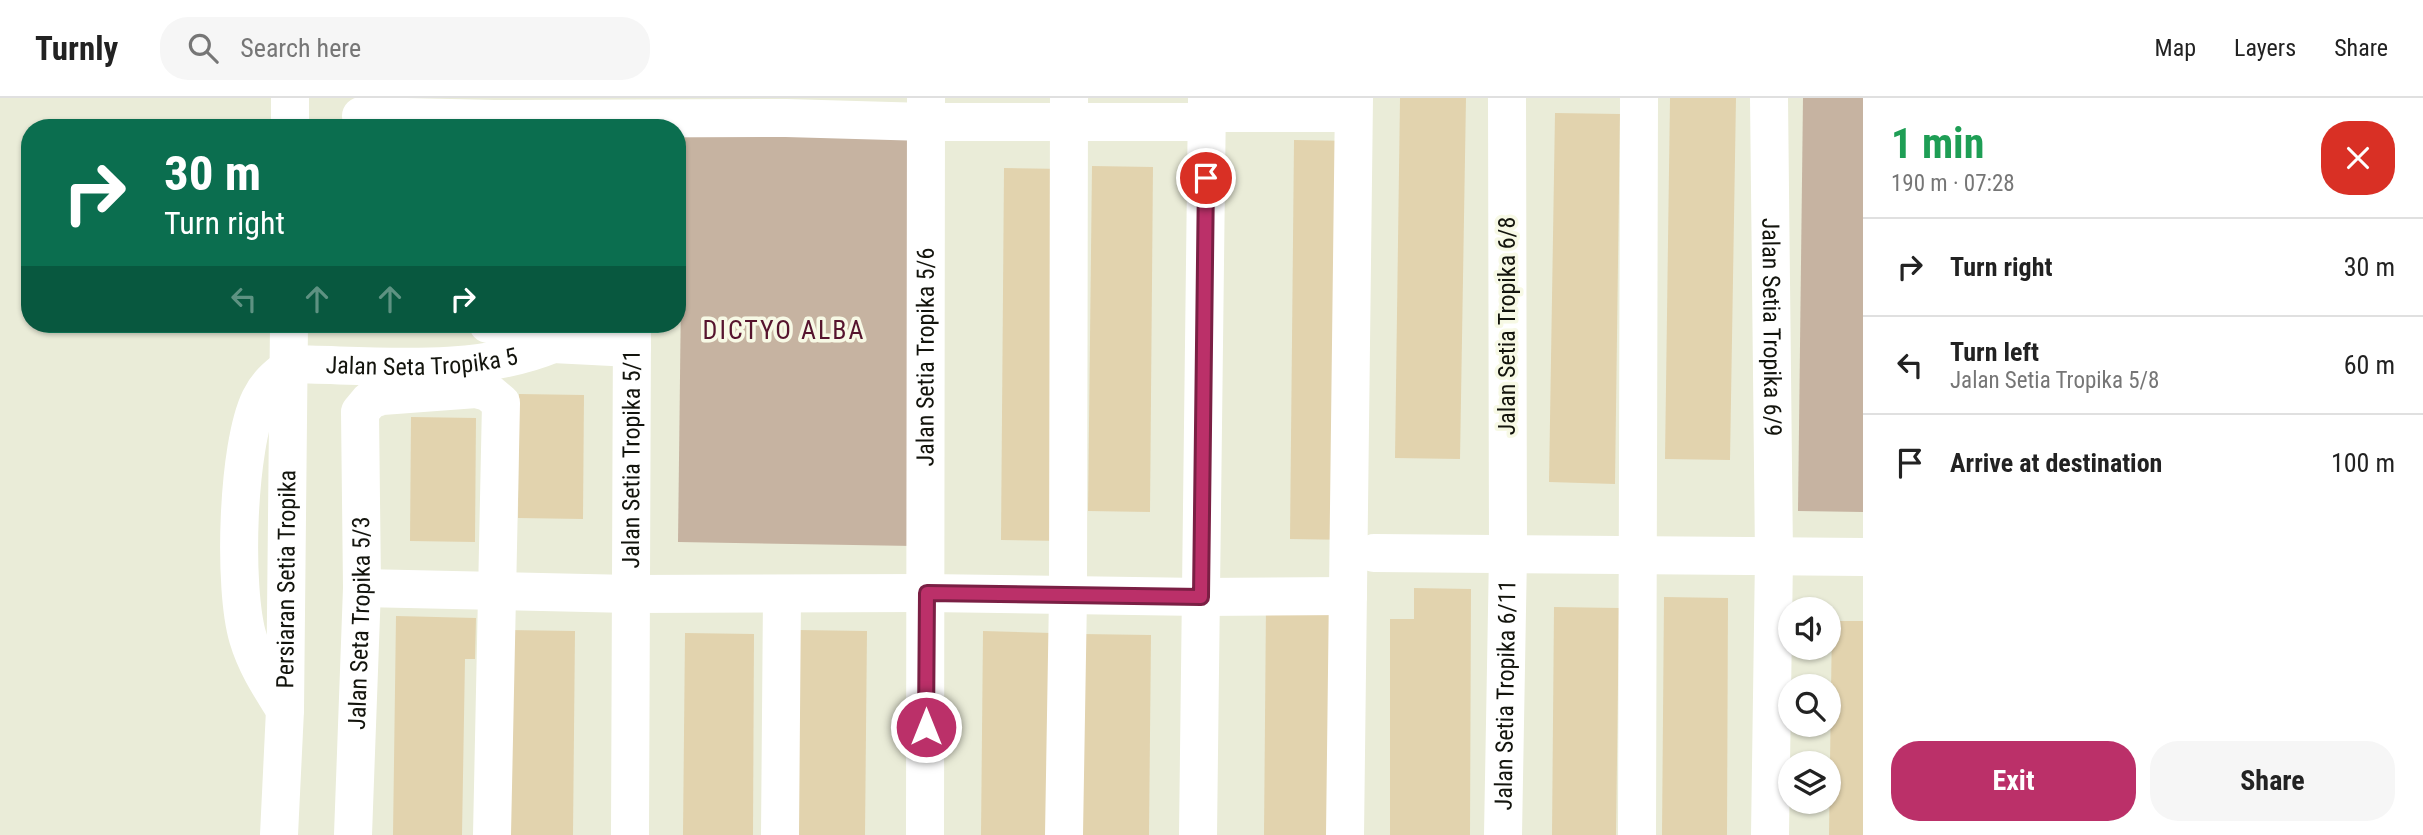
<!DOCTYPE html>
<meta charset="utf-8">
<style>
body{margin:0;font-family:"Roboto Condensed",sans-serif;background:#f6f6f6;color:#222;height:100vh;display:flex;flex-direction:column;font-size:26px;white-space:nowrap}
*{box-sizing:border-box;margin:0}
p{font-size:23px;color:#767676}
.icon{flex:none;width:38px;height:38px;fill:none;stroke:currentColor;stroke-width:2;stroke-linecap:round;stroke-linejoin:round}
.map{position:relative;flex:1;overflow:hidden}
.sheet{display:flex;flex-direction:column;background:#fff;width:560px}
.sheet>*{flex:none}
.guide{position:absolute;left:21px;top:21px;width:665px;height:214px;border-radius:28px;box-shadow:0 2px 5px #0004;background:#0b6e4f;color:#fff;overflow:hidden}
.buttons{position:absolute;left:1778px;top:499px;display:grid;gap:14px}
.buttons a{display:grid;place-items:center;width:63px;height:63px;border-radius:50%;background:#fff;box-shadow:0 2px 5px #0004;font-size:35px}
.pin{position:absolute;display:grid;place-items:center;width:60px;height:60px;color:#fff;margin:-30px;border:4px solid #fff;border-radius:50%;box-shadow:0 2px 7px #0007}
.me{position:absolute;width:77px;margin:-38px;rotate:0deg;stroke-linejoin:round;filter:drop-shadow(0 0 5px #0008)}
.turn{display:flex;align-items:center;gap:24px;height:147px;padding:0 28px;font-size:32px}
.turn .icon{width:91px;height:91px;stroke-width:2.5}
.turn b{display:block;font-size:49px;line-height:60px}
.lanes{display:flex;align-items:center;height:66px;padding:0 28px;background:#0003;justify-content:center;gap:35px;direction:ltr}
.lanes .off{opacity:.35}
.round{display:grid;place-items:center;flex:none;width:74px;height:74px;border-radius:28px;background:#f6f6f6}
.headline{display:flex;align-items:center;justify-content:space-between;height:119px;padding:0 28px}
h1{font-size:42px;font-weight:700;line-height:52px;color:#1e9e55}
.primary-button{display:flex;gap:14px;margin-top:auto;padding:14px 28px}
.primary-button a{flex:1;height:80px;border-radius:28px;background:#bb3069;color:#fff;font-size:28px;font-weight:700;line-height:80px;text-align:center}
.primary-button a+a{background:#f6f6f6;color:#222}
ul{padding:0;list-style:none}
li{display:flex;align-items:center;gap:21px;height:98px;padding:0 28px;border-top:2px solid #e0e0e0}
li div{flex:1}
li b{display:block;font-size:26px}
li em{font-style:normal}
header{display:flex;align-items:center;gap:42px;box-sizing:border-box;height:98px;padding:0 35px;background:#fff;border-bottom:2px solid #e0e0e0}
header strong{font-size:33px}
nav{display:flex;gap:38px;margin-inline-start:auto;font-size:24px}
.search{width:490px;height:63px;background:#f6f6f6;display:flex;align-items:center;gap:18px;box-sizing:border-box;padding:0 24px;border-radius:28px;color:#767676;font-size:26px}
main{display:flex;flex:1;min-height:0}
.map>svg:first-child{display:block}
</style>
<header>
<strong>Turnly</strong>
<div class="search"><svg class="icon" aria-label="search" viewBox="0 0 24 24"><circle cx="10" cy="10" r="6"/><path d="M15 15l6 6"/></svg>Search here</div>
<nav><a>Map</a><a>Layers</a><a>Share</a></nav>
</header>
<main>
<div class="map">
<svg width="1863" height="737" viewBox="0 0 1863 737">
<rect width="100%" height="100%" fill="#eaecd8"/>
<g fill="#c6b3a1">
<polygon points="1803,0 1863,0 1863,414 1798,413"/>
<polygon points="683,32 919,36 914,448 678,444"/>
</g>
<g fill="#e2d3ae">
<polygon points="1400,0 1466,0 1460,361 1395,360"/>
<polygon points="1670,0 1736,0 1730,362 1665,361"/>
<polygon points="1555,15 1620,16 1615,386 1549,384"/>
<polygon points="1294,42 1355,43 1352,442 1290,441"/>
<polygon points="1092,68 1153,69 1150,414 1088,413"/>
<polygon points="1004,70 1066,71 1063,443 1001,442"/>
<polygon points="519,296 584,297 583,421 518,420"/>
<polygon points="411,319 476,320 475,444 410,443"/>
<polygon points="1414,490 1471,491 1470,737 1390,737 1390,521 1414,521"/>
<polygon points="1664,499 1728,500 1727,737 1662,737"/>
<polygon points="1266,506 1335,508 1333,737 1264,737"/>
<polygon points="1554,509 1619,510 1616,737 1552,737"/>
<polygon points="396,518 476,520 475,561 465,561 462,737 393,737"/>
<polygon points="1832,523 1863,523 1863,737 1829,737"/>
<polygon points="506,532 575,533 573,737 504,737"/>
<polygon points="798,532 867,533 865,737 796,737"/>
<polygon points="983,533 1052,535 1050,737 981,737"/>
<polygon points="685,535 754,536 753,737 683,737"/>
<polygon points="1082,536 1151,537 1149,737 1080,737"/>
</g>
<g fill="none" stroke-linecap="round" stroke-linejoin="round">
<g stroke="#fff" stroke-width="38">
<path id="s1" d="M1769 0 1774 459 1770 737"/>
<polyline points="1207,15 1353,15"/>
<polyline points="361,18 495,21 786,20 926,24 1207,24"/>
<polyline points="290,30 290,0"/>
<polyline points="488,226 532,235 553,246 632,250"/>
<path id="s2" d="M289 266C374 267 474 279 553 246"/>
<polyline points="1374,455 1863,459"/>
<polyline points="362,490 631,496 927,495 1201,499 1348,498"/>
<path d="M285 612C270 588 256 567 248 540 233 490 237 348 260 301 267 287 276 279 288 270"/>
<path id="s3" d="M279 737 285 612 289 226"/>
<path id="s4" d="M353 737 362 490 360 314 370 302 382 298 476 291 488 294 501 305 492 737"/>
<path id="s5" d="M630 737 632 226"/>
<polyline points="780,737 782,497"/>
<path id="s6" d="M925 737 926 0"/>
<polyline points="1064,737 1068,498 1069,0"/>
<polyline points="1198,737 1207,1"/>
<polyline points="1345,737 1354,0"/>
<path id="s7" d="M1503 737 1508 456 1507 0"/>
<polyline points="1637,737 1639,0"/>
</g>
</g>
<g fill="none" stroke-linecap="round" stroke-linejoin="round">
<g stroke="#7a1f44" stroke-width="18">
<polyline id="route" points="926,629 927,495 1201,499 1206,80"/>
</g>
<use href="#route" stroke="#bb3069" stroke-width="12"/>
</g>
<g text-anchor="middle" dominant-baseline="central" stroke-width="7" stroke-linejoin="round" paint-order="stroke">
<g font-size="24" fill="#13140d" stroke="#f7f9e5">
<text transform="translate(1507 228) rotate(-90)">Jalan Setia Tropika 6/8</text>
<text stroke="none"><textPath href="#s1" startOffset="229">Jalan Setia Tropika 6/9</textPath></text>
<text stroke="none"><textPath href="#s2" startOffset="133">Jalan Seta Tropika 5</textPath></text>
<text stroke="none"><textPath href="#s6" startOffset="478">Jalan Setia Tropika 5/6</textPath></text>
<text stroke="none"><textPath href="#s5" startOffset="376">Jalan Setia Tropika 5/1</textPath></text>
<text stroke="none"><textPath href="#s3" startOffset="256">Persiaran Setia Tropika</textPath></text>
<text stroke="none"><textPath href="#s4" startOffset="212">Jalan Seta Tropika 5/3</textPath></text>
<text stroke="none"><textPath href="#s7" startOffset="140">Jalan Setia Tropika 6/11</textPath></text>
</g>
<g font-size="26" letter-spacing="2" fill="#56142e" stroke="#f7f9e5">
<text x="784" y="232">DICTYO ALBA</text>
</g>
</g>
</svg>
<div class="buttons">
<a><svg class="icon" aria-label="sound" viewBox="0 0 24 24"><path d="M4 9h4l5-4v14l-5-4H4zM17 9q2 3 0 6"/></svg></a>
<a><svg class="icon" aria-label="search" viewBox="0 0 24 24"><circle cx="10" cy="10" r="6"/><path d="M15 15l6 6"/></svg></a>
<a><svg class="icon" aria-label="layers" viewBox="0 0 24 24"><path d="M12 4l9 5-9 5-9-5zM3 14l9 5 9-5"/></svg></a>
</div>
<div class="pin" style="left:1206px;top:80px;background:#d93025"><svg class="icon" aria-label="arrive" viewBox="0 0 24 24"><path d="M6 21V4h12l-3 4 3 4H6"/></svg></div>
<svg class="me" style="left:926px;top:629px" viewBox="-20 -20 40 40"><circle r="17" fill="#bb3069" stroke="#fff" stroke-width="3"/><path d="M0-11L8 9 0 5-8 9z" fill="#fff"/></svg>
<div class="guide">
<div class="turn"><svg class="icon" aria-label="right" viewBox="0 0 24 24"><path d="M7 20v-9h11M14 6l5 5-5 5"/></svg><div><b>30 m</b>Turn right</div></div>
<div class="lanes"><svg class="icon off" aria-label="left" viewBox="0 0 24 24"><path d="M17 20v-9H6M10 6l-5 5 5 5"/></svg><svg class="icon off" aria-label="ahead" viewBox="0 0 24 24"><path d="M12 20V5M6 11l6-6 6 6"/></svg><svg class="icon off" aria-label="ahead" viewBox="0 0 24 24"><path d="M12 20V5M6 11l6-6 6 6"/></svg><svg class="icon" aria-label="right" viewBox="0 0 24 24"><path d="M7 20v-9h11M14 6l5 5-5 5"/></svg></div>
</div>
</div>
<section class="sheet">
<div class="headline"><div><h1>1 min</h1><p>190 m · 07:28</p></div><a class="round" style="background:#d93025;color:#fff"><svg class="icon" aria-label="close" viewBox="0 0 24 24"><path d="M6 6l12 12M18 6L6 18"/></svg></a></div>
<ul>
<li><svg class="icon" aria-label="right" viewBox="0 0 24 24"><path d="M7 20v-9h11M14 6l5 5-5 5"/></svg><div><b>Turn right</b></div><em>30 m</em></li>
<li><svg class="icon" aria-label="left" viewBox="0 0 24 24"><path d="M17 20v-9H6M10 6l-5 5 5 5"/></svg><div><b>Turn left</b><p>Jalan Setia Tropika 5/8</p></div><em>60 m</em></li>
<li><svg class="icon" aria-label="arrive" viewBox="0 0 24 24"><path d="M6 21V4h12l-3 4 3 4H6"/></svg><div><b>Arrive at destination</b></div><em>100 m</em></li>
</ul>
<div class="primary-button"><a>Exit</a><a>Share</a></div>
</section>
</main>
